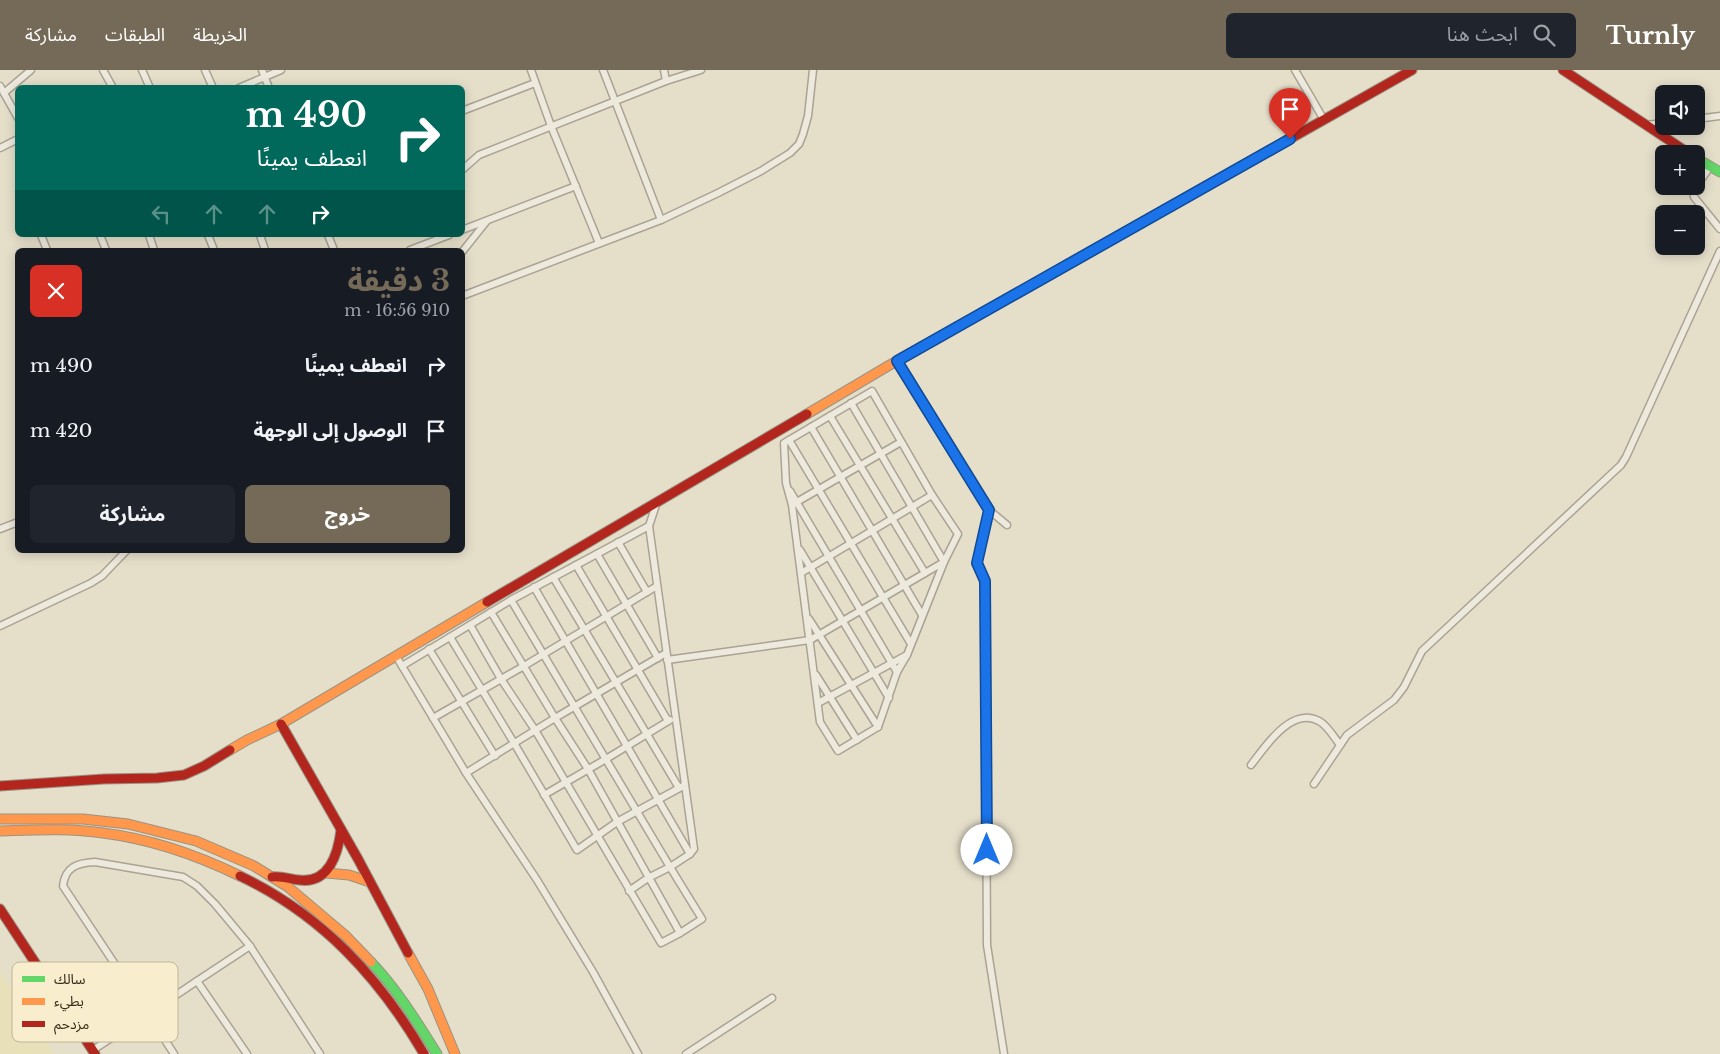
<!DOCTYPE html>
<html lang="ar">
<meta charset="utf-8">
<style>
body{margin:0;font-family:"Libre Baskerville","Noto Sans Arabic",serif;background:#20242c;color:#f1f3f6;direction:rtl;height:100vh;display:flex;flex-direction:column;font-size:19px;white-space:nowrap}
*{box-sizing:border-box;margin:0}
p{font-size:16px;color:#9ea1a6}
.icon{flex:none;width:28px;height:28px;fill:none;stroke:currentColor;stroke-width:2;stroke-linecap:round;stroke-linejoin:round}
.map{position:relative;flex:1;overflow:hidden;direction:ltr}
.sheet{position:absolute;left:15px;top:178px;width:450px;height:305px;display:flex;flex-direction:column;background:#171b24;border-radius:8px;box-shadow:0 2px 12px #0003;direction:rtl}
.sheet>*{flex:none}
.banner{position:absolute;left:15px;top:15px;width:450px;height:152px;border-radius:8px;box-shadow:0 2px 12px #0003;direction:rtl;background:#00695c;color:#fff;overflow:hidden}
.tools{position:absolute;left:1655px;top:15px;display:grid;gap:10px}
.tools a{display:grid;place-items:center;width:50px;height:50px;border-radius:8px;background:#171b24;box-shadow:0 2px 12px #0003;font-size:25px}
.pin{position:absolute;display:grid;place-items:center;width:42px;height:42px;color:#fff;margin:-51px -21px;border-radius:50% 50% 50% 0;rotate:-45deg;box-shadow:0 0 5px #0007}
.pin .icon{rotate:45deg}
.me{position:absolute;width:55px;margin:-28px;rotate:0deg;stroke-linejoin:round;filter:drop-shadow(0 0 4px #0008)}
.turn{display:flex;align-items:center;gap:18px;height:105px;padding:0 15px;font-size:22px}
.turn .icon{width:65px;height:65px;stroke-width:2.5}
.turn b{display:block;font-size:35px;line-height:42px}
.lanes{display:flex;align-items:center;height:48px;padding:0 15px;background:#0003;justify-content:center;gap:25px;direction:ltr}
.lanes .off{opacity:.35}
.round{display:grid;place-items:center;flex:none;width:52px;height:52px;border-radius:8px;background:#20242c}
.overview{display:flex;align-items:center;justify-content:space-between;height:85px;padding:0 15px}
h1{font-size:30px;font-weight:700;line-height:38px;color:#756a58}
.primary-button{display:flex;gap:10px;margin-top:auto;padding:10px 15px}
.primary-button a{flex:1;height:58px;border-radius:8px;background:#756a58;color:#fff;font-size:20px;font-weight:700;line-height:58px;text-align:center}
.primary-button a+a{background:#20242c;color:#f1f3f6}
ul{padding:0;list-style:none}
li{display:flex;align-items:center;gap:15px;height:65px;padding:0 15px}
li div{flex:1}
li b{display:block;font-size:19px}
li em{font-style:normal}
header{display:flex;align-items:center;gap:30px;box-sizing:border-box;height:70px;padding:0 25px;background:#756a58;color:#fff}
header strong{font-size:24px}
nav{display:flex;gap:28px;margin-inline-start:auto;font-size:18px}
.search{width:350px;height:45px;background:#20242c;display:flex;align-items:center;gap:12px;box-sizing:border-box;padding:0 18px;border-radius:8px;color:#9ea1a6;font-size:19px}
.map>svg:first-child{display:block}
</style>
<header>
<strong>Turnly</strong>
<div class="search"><svg class="icon" aria-label="search" viewBox="0 0 24 24"><circle cx="10" cy="10" r="6"/><path d="M15 15l6 6"/></svg>ابحث هنا</div>
<nav><a>الخريطة</a><a>الطبقات</a><a>مشاركة</a></nav>
</header>
<div class="map">
<svg width="1720" height="984" viewBox="0 0 1720 984">
<rect width="100%" height="100%" fill="#e5dfca"/>
<polygon fill="#e7e0b9" points="0,902 54,984 0,984"/>
<g fill="none" stroke-linecap="round" stroke-linejoin="round">
<g stroke="#aaa394" stroke-width="9">
<g id="street">
<polyline points="103,0 113,18"/>
<polyline points="142,0 150,18"/>
<polyline points="205,0 213,18"/>
<polyline points="262,0 269,18"/>
<polyline points="531,0 551,56 599,173"/>
<polyline points="603,0 661,150"/>
<polyline points="664,0 666,11"/>
<polyline points="1295,0 1324,50"/>
<polyline points="0,16 18,48"/>
<polyline points="239,18 281,0"/>
<polyline points="4,23 31,0"/>
<polyline points="462,41 535,13"/>
<polyline points="1696,49 1720,46"/>
<polyline points="1646,55 1664,53"/>
<polyline points="0,78 18,69"/>
<polyline points="1710,97 1693,121 1694,127 1720,159"/>
<polyline points="462,100 479,85 666,11 701,0"/>
<polyline points="462,160 576,116"/>
<polyline points="41,165 47,180"/>
<polyline points="100,165 106,180"/>
<polyline points="149,165 154,180"/>
<polyline points="208,165 214,180"/>
<polyline points="260,165 265,180"/>
<polyline points="328,165 334,180"/>
<polyline points="410,180 449,165"/>
<polyline points="462,182 486,152"/>
<polyline points="462,226 661,150 718,123 761,101 790,83 799,74 803,64 808,46 813,0"/>
<polyline points="897,291 989,440 1007,455"/>
<polygon points="872,321 932,425 958,464 944,492 907,585 897,602 878,657 838,681 820,652 792,435 786,413 784,373"/>
<polyline points="830,346 925,503"/>
<polyline points="811,357 922,545"/>
<polyline points="789,370 911,574"/>
<polyline points="790,421 897,602"/>
<polyline points="657,432 649,456 694,779 690,784 670,797 702,849 680,863 588,699 555,648 666,583"/>
<polyline points="795,433 901,372"/>
<polyline points="989,440 977,493 985,511 987,875 1004,984"/>
<polyline points="0,459 18,452"/>
<polyline points="618,472 647,522"/>
<polyline points="800,480 889,628"/>
<polyline points="597,484 658,588"/>
<polyline points="576,495 668,651"/>
<polyline points="801,503 932,425"/>
<polyline points="553,507 679,718"/>
<polyline points="534,517 690,784"/>
<polyline points="511,530 670,797 648,808 629,821"/>
<polyline points="809,549 878,657"/>
<polyline points="470,555 501,609 535,660 661,873 680,863"/>
<polyline points="0,556 91,513 102,506 127,480"/>
<polyline points="450,567 514,673 577,780 617,752 685,715"/>
<polyline points="429,579 495,686"/>
<polyline points="396,586 466,703 537,810 593,902 638,984"/>
<polyline points="667,590 810,570 944,492 851,333"/>
<polyline points="402,596 511,530 649,456"/>
<polyline points="816,605 857,670"/>
<polyline points="818,633 907,585"/>
<polyline points="433,648 524,596 657,516"/>
<path d="M1251 695C1265 677 1291 636 1319 651 1327 655 1334 667 1340 675"/>
<polyline points="466,703 555,648 491,542"/>
<polyline points="1314,714 1347,665 1394,630 1404,617 1422,581 1621,395 1626,387 1720,181"/>
<polyline points="544,725 606,689 670,650"/>
<polyline points="197,911 250,876 320,984"/>
<path d="M93 980 148 944 63 816C65 797 77 793 95 792L183 807 197 816 215 834 250 876"/>
<polyline points="174,984 148,944 197,911 247,984"/>
<polyline points="686,984 772,928"/>
</g>
</g>
<g stroke="#9a9384" stroke-width="11">
<g id="fast">
<polyline points="1696,88 1720,102"/>
<path d="M371 892C397 919 417 952 437 984"/>
</g>
</g>
<g stroke="#9a9384" stroke-width="11">
<g id="slow">
<polyline points="807,344 888,296 1132,158"/>
<polyline points="230,680 247,670 281,654 487,532"/>
<polyline points="0,749 83,749 128,754 196,771 254,796 288,817 346,866 371,892"/>
<path d="M0 761C34 760 69 758 103 763 151 769 197 785 240 806"/>
<polyline points="326,803 349,805 370,812"/>
<polyline points="408,883 428,919 455,984"/>
</g>
</g>
<g stroke="#9a9384" stroke-width="11">
<g id="jam">
<polyline points="1563,0 1690,84"/>
<polyline points="1132,158 1412,0"/>
<polyline points="487,532 807,344"/>
<polyline points="281,654 358,789 408,883"/>
<polyline points="0,716 104,709 157,708 184,705 204,696 230,680"/>
<path d="M240 806C322 845 379 907 424 984"/>
<path d="M272 807C282 806 290 809 299 810 329 814 338 784 341 760"/>
<polyline points="0,839 95,984"/>
</g>
</g>
<use href="#street" stroke="#ede9dd" stroke-width="6"/>
<use href="#fast" stroke="#63d668" stroke-width="9"/>
<use href="#slow" stroke="#ff974d" stroke-width="9"/>
<use href="#jam" stroke="#b3261e" stroke-width="9"/>
</g>
<g fill="none" stroke-linecap="round" stroke-linejoin="round">
<g stroke="#114b97" stroke-width="12">
<polyline id="route" points="987,780 985,511 977,493 989,440 897,291 1290,69"/>
</g>
<use href="#route" stroke="#1a73e8" stroke-width="9"/>
</g>
<rect x="12" y="892" width="166" height="80" rx="8" fill="#f8eece" stroke="#bfb498" stroke-width="1"/>
<rect x="22" y="906" width="23" height="6" fill="#63d668"/>
<rect x="22" y="928" width="23" height="7" fill="#ff974d"/>
<rect x="22" y="951" width="23" height="6" fill="#b3261e"/>
<g font-size="14" fill="#392b1b">
<text x="54" y="914">سالك</text>
<text x="54" y="936">بطيء</text>
<text x="54" y="959">مزدحم</text>
</g>
</svg>
<div class="tools">
<a><svg class="icon" aria-label="sound" viewBox="0 0 24 24"><path d="M4 9h4l5-4v14l-5-4H4zM17 9q2 3 0 6"/></svg></a>
<a>+</a>
<a>−</a>
</div>
<div class="pin" style="left:1290px;top:69px;background:#d93025"><svg class="icon" aria-label="arrive" viewBox="0 0 24 24"><path d="M6 21V4h12l-3 4 3 4H6"/></svg></div>
<svg class="me" style="left:987px;top:780px" viewBox="-20 -20 40 40"><circle r="19" fill="#fff"/><path d="M0-13L10 11 0 6-10 11z" fill="#1a73e8"/></svg>
<div class="banner">
<div class="turn"><svg class="icon" aria-label="right" viewBox="0 0 24 24"><path d="M7 20v-9h11M14 6l5 5-5 5"/></svg><div><b>490 m</b>انعطف يمينًا</div></div>
<div class="lanes"><svg class="icon off" aria-label="left" viewBox="0 0 24 24"><path d="M17 20v-9H6M10 6l-5 5 5 5"/></svg><svg class="icon off" aria-label="ahead" viewBox="0 0 24 24"><path d="M12 20V5M6 11l6-6 6 6"/></svg><svg class="icon off" aria-label="ahead" viewBox="0 0 24 24"><path d="M12 20V5M6 11l6-6 6 6"/></svg><svg class="icon" aria-label="right" viewBox="0 0 24 24"><path d="M7 20v-9h11M14 6l5 5-5 5"/></svg></div>
</div>
<section class="sheet">
<div class="overview"><div><h1>3 دقيقة</h1><p>910 m · 16:56</p></div><a class="round" style="background:#d93025;color:#fff"><svg class="icon" aria-label="close" viewBox="0 0 24 24"><path d="M6 6l12 12M18 6L6 18"/></svg></a></div>
<ul>
<li><svg class="icon" aria-label="right" viewBox="0 0 24 24"><path d="M7 20v-9h11M14 6l5 5-5 5"/></svg><div><b>انعطف يمينًا</b></div><em>490 m</em></li>
<li><svg class="icon" aria-label="arrive" viewBox="0 0 24 24"><path d="M6 21V4h12l-3 4 3 4H6"/></svg><div><b>الوصول إلى الوجهة</b></div><em>420 m</em></li>
</ul>
<div class="primary-button"><a>خروج</a><a>مشاركة</a></div>
</section>
</div>
